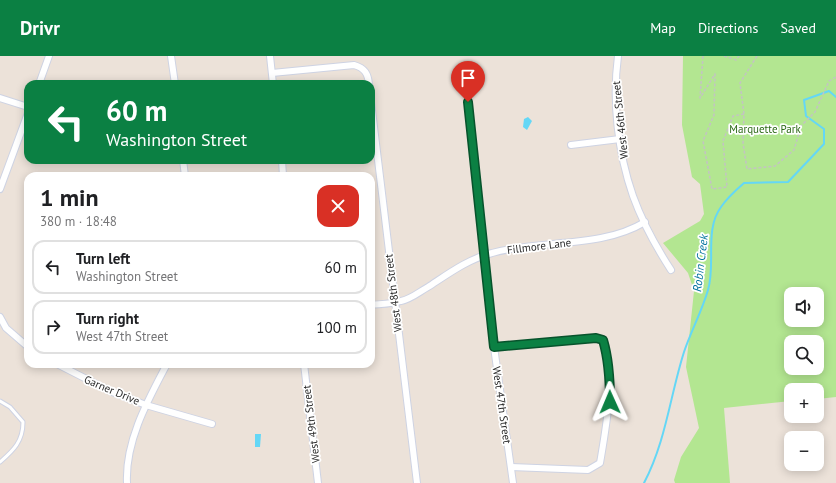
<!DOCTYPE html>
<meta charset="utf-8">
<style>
body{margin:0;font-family:"PT Sans",sans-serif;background:#f2f2f2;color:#202124;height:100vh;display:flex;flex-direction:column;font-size:15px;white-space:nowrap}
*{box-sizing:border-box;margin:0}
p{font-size:13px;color:#757577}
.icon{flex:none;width:22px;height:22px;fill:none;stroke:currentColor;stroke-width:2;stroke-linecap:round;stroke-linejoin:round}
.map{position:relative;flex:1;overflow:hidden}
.drawer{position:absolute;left:24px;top:116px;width:351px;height:196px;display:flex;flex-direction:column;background:#fff;border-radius:12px;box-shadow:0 2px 10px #0003}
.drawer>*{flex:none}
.guide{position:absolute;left:24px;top:24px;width:351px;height:84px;border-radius:12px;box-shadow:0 2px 10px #0003;background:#0b8043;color:#fff;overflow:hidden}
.buttons{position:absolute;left:784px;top:231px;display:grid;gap:8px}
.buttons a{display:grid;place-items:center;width:40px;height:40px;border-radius:8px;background:#fff;box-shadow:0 2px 10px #0003;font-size:20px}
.pin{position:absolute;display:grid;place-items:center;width:34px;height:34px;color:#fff;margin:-41px -17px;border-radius:50% 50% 50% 0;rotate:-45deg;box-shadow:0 0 4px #0007}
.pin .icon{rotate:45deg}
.me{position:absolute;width:44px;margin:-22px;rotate:359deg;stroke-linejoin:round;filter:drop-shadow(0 0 3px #0008)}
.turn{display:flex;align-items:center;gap:14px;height:84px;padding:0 16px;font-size:18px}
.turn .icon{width:52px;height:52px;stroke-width:2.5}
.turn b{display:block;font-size:28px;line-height:34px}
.round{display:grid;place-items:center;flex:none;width:42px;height:42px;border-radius:12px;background:#f2f2f2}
.summary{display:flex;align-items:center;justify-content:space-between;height:68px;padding:0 16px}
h1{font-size:24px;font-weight:800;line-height:30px}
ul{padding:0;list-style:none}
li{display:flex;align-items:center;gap:12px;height:54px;margin:0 8px 6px;padding:0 8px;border:2px solid #e0e0e0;border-radius:12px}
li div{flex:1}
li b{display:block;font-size:15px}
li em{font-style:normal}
header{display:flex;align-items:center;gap:24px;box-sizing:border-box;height:56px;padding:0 20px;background:#0b8043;color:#fff}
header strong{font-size:19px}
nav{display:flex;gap:22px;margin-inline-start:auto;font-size:14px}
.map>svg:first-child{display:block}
</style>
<header>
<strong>Drivr</strong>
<nav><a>Map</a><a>Directions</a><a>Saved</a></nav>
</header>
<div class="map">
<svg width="836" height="427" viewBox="0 0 836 427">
<rect width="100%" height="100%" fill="#ece2d9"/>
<path fill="#b3e691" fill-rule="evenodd" d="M683 0H836V341L817 343V334H791V345L724 352 730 427H675L674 424 681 401 699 372 686 311 694 235 688 217 663 187 700 165 704 158 700 128 692 121 682 69ZM791 238H817V264H791ZM791 286H817V312H791Z"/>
<g fill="#64d7f6">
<polygon points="528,61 532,65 527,74 523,71 524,63"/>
<polygon points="255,378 261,378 260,391 255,391"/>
</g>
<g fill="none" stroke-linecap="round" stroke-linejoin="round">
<path stroke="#64d7f6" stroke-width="2" d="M644 427C666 385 670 340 684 296 691 275 702 255 708 234 716 208 704 174 721 151 727 142 736 134 744 127L788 126 824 88V73L806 60 804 44 829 35 836 41"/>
<g stroke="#ced3e3" stroke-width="5">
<path id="lane" d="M0 345 10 351 23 366C23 385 14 394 0 406"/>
</g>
<g stroke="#ced3e3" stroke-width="8">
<g id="street">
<polyline points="171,0 175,28"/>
<polyline points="270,0 273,28"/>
<path d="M618 0C612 45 618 97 633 140 642 165 656 191 671 214"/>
<polyline points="465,16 494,291 513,427"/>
<path d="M272 17 354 9C365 12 368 18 369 28"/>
<polyline points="39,28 49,0"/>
<polyline points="0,42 28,51"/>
<polyline points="371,46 417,427"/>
<polyline points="571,89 620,83"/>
<polyline points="183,104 185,120"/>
<polyline points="282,104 283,120"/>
<polyline points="0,133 28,57"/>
<path d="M371 249C381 248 392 248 401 245 411 243 419 236 428 231 448 218 468 203 492 197 541 183 600 193 645 166"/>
<polyline points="0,261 6,272 28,291"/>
<path d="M494 291 596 282 603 284C615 325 607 366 600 407L588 414 511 411"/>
<polyline points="57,308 112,336 146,349 212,368"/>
<polyline points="304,308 318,427"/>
<path d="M127 427C125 385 148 344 167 308"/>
</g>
</g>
<g stroke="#c3c3c3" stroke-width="1.5" stroke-dasharray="3 2" stroke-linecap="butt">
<polyline points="703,0 700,42 715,18 714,59 703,85 712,133 727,131 723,85 733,60 744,58"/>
<polyline points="724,0 736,4 739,0"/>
<polyline points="757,0 740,27 744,58 743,87 747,113 775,110 794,94 801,70 815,56 829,25 836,21"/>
</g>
<use href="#lane" stroke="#fff" stroke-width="3"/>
<use href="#street" stroke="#fff" stroke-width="6"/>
</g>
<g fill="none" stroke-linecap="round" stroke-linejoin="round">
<g stroke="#07532c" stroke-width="10">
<path id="route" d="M468 46 494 291 596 282 603 284C609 304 610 325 610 346"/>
</g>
<use href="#route" stroke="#0b8043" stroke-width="7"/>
</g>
<g text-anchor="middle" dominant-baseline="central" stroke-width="3.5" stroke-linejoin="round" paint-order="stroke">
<g font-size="11" fill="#282828" stroke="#fff">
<text transform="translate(620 64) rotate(-96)">West 46th Street</text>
<text transform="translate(539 190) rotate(-7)">Fillmore Lane</text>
<text transform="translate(393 237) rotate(-97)">West 48th Street</text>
<text transform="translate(112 334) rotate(23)">Garner Drive</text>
<text transform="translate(502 349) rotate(82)">West 47th Street</text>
<text transform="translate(311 368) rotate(-97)">West 49th Street</text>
</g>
<g font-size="11" fill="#2b6915" stroke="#fff">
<text x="765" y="73">Marquette Park</text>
</g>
<g font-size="12" font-style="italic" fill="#05739f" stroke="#fff">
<text transform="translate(700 207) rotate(-83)">Robin Creek</text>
</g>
</g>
</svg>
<div class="buttons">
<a><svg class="icon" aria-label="sound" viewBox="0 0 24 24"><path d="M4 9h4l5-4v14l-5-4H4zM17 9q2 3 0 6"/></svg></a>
<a><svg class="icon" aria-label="search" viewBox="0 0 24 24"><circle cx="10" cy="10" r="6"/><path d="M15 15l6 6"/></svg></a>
<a>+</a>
<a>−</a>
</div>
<div class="pin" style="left:468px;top:46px;background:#d93025"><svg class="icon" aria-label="arrive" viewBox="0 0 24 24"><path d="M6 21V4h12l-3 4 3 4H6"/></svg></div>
<svg class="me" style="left:610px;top:346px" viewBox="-20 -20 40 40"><path d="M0-17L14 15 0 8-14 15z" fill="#0b8043" stroke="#fff" stroke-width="4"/></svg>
<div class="guide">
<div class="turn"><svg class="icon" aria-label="left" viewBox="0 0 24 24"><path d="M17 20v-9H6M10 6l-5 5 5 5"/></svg><div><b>60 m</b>Washington Street</div></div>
</div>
<section class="drawer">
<div class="summary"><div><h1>1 min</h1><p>380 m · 18:48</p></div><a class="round" style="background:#d93025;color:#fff"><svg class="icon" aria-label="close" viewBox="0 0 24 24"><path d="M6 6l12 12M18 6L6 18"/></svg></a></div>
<ul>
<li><svg class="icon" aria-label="left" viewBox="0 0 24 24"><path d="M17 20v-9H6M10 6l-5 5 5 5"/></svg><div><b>Turn left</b><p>Washington Street</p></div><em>60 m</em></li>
<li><svg class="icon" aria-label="right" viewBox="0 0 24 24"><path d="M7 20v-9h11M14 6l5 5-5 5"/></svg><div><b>Turn right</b><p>West 47th Street</p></div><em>100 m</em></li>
</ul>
</section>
</div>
